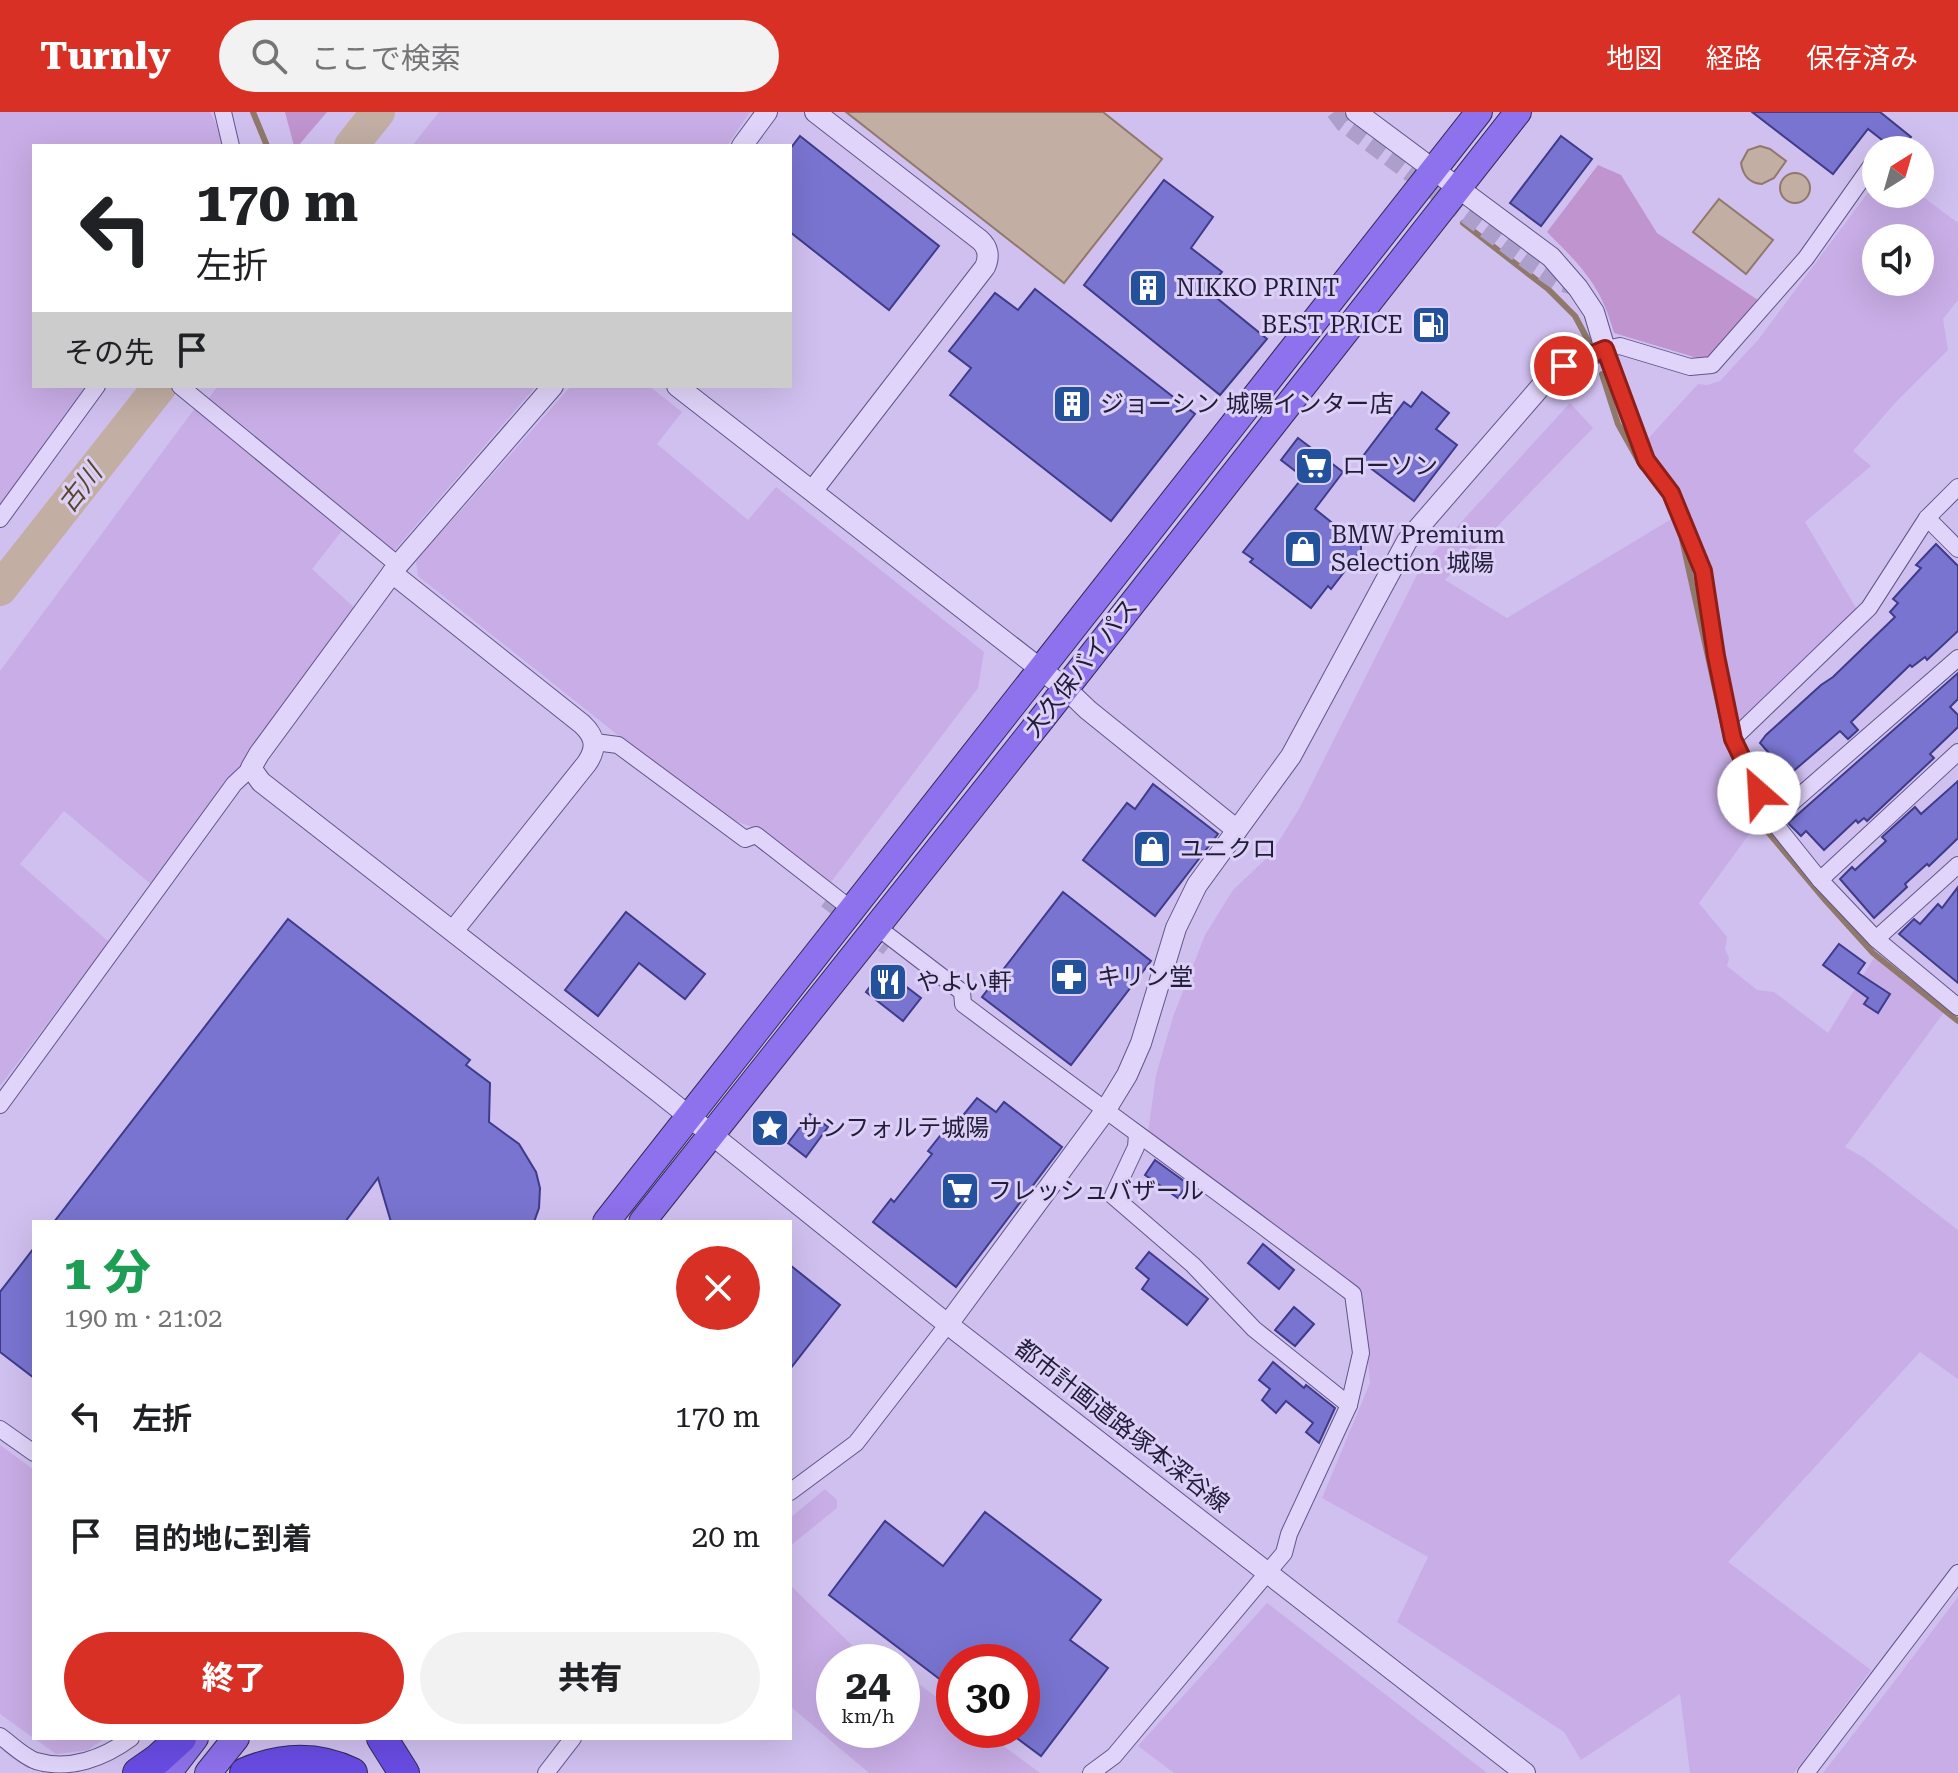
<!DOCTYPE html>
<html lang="ja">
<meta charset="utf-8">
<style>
body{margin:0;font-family:"Roboto Serif","Noto Sans JP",serif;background:#f2f2f2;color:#202124;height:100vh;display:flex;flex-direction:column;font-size:30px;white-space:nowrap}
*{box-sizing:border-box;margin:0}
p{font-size:26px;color:#757577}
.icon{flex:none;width:44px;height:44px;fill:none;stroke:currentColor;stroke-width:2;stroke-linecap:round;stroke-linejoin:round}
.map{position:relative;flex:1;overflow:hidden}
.sheet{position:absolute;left:32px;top:1108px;width:760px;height:520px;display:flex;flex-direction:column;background:#fff;border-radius:0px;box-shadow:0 8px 32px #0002}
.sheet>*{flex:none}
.top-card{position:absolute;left:32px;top:32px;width:760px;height:244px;border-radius:0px;box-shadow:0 8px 32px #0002;background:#fff;color:#202124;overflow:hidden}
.needle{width:52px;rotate:37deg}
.fabs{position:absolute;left:1862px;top:24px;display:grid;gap:16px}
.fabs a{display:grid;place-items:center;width:72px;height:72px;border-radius:50%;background:#fff;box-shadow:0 8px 32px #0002;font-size:40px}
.speed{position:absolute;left:816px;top:1532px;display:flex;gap:16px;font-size:40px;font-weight:700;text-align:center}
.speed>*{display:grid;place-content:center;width:104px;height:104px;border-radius:50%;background:#fff;box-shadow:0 8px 32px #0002;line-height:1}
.speed small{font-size:20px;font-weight:400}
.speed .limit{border:12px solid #d22;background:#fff;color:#111}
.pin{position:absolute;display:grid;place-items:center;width:68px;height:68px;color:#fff;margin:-34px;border:4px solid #fff;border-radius:50%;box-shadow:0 2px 8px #0007}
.me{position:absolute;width:88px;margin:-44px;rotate:334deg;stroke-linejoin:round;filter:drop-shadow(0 0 6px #0008)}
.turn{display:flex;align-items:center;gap:28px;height:168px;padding:0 32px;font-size:36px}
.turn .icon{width:104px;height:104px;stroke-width:2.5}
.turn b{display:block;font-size:56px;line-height:68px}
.then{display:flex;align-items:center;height:76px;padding:0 32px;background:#0003;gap:16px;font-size:30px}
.round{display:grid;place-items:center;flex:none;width:84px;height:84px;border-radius:42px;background:#f2f2f2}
.head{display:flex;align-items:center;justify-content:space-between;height:136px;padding:0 32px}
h1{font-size:48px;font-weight:800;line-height:60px;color:#1e9e55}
.button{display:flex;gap:16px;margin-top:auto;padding:16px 32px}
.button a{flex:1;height:92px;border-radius:48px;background:#d93025;color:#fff;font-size:32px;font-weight:800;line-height:92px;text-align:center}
.button a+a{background:#f2f2f2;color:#202124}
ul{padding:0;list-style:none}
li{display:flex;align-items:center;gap:24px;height:120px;padding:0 32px}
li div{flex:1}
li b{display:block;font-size:30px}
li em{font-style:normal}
header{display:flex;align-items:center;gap:48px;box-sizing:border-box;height:112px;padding:0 40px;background:#d93025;color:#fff}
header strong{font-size:38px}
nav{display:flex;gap:44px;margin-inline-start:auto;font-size:28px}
.search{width:560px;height:72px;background:#f2f2f2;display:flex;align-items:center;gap:20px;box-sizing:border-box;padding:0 28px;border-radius:44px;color:#757577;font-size:30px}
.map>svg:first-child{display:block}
</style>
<header>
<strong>Turnly</strong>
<div class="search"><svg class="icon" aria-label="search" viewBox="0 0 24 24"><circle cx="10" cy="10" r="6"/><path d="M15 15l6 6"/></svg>ここで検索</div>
<nav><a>地図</a><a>経路</a><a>保存済み</a></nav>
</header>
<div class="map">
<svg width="1958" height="1661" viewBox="0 0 1958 1661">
<rect width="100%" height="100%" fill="#d0c0f0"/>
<g fill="#c8ade6" fill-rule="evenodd">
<polygon points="0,0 210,0 219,18 222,34 34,34 34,274 86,274 0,398"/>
<polygon points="439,0 750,0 727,34 412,34"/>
<path d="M1876 70V82H1919L1958 111V188L1943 207 1948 238 1896 290 1853 339 1871 354 1805 410 1859 501 1743 607 1723 629 1758 710 1699 791 1727 825 1725 837 1729 846 1727 854 1757 878 1774 880 1828 921 1875 844 1945 899 1845 1035 1863 1045 1958 1118V1267L1920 1240 1728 1450 1871 1558 1794 1661H1690L1680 1582 1581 1648 1564 1620 1397 1510 1428 1445 1322 1386 1370 1271 1364 1202 1355 1177 1148 1021 1156 963 1173 905 1205 823 1233 778 1270 743 1299 697 1422 453 1570 291 1593 316 1445 468 1507 506 1688 397 1644 331 1698 272 1707 273 1720 269 1758 228ZM1876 126H1920V170H1876Z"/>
<polygon points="218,274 536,274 393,440 208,287"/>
<polygon points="571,274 649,274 682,300 657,332 748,408 776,375 984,540 978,576 831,770 750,714 721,705 418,464 416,449"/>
<polygon points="195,296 345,415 312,457 358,499 152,773 64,699 20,752 109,830 0,974 0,559"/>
<polygon points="0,1333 34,1358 34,1626 105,1626 88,1638 56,1642 0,1602"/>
<polygon points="825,1377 837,1388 837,1396 790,1434 790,1406"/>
<polygon points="790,1473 869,1550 834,1550 834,1618 902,1618 902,1566 912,1567 954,1598 954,1618 982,1618 1040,1661 869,1661 790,1594"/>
<polygon points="1958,1485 1958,1661 1823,1661 1894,1570"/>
<polygon points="1267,1491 1487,1661 1174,1661 1138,1634"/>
</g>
<g fill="#c094ce">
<polygon points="285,0 327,0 298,34 294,34"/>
<path d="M1598 53 1621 63 1657 121 1761 190 1721 239 1704 248 1614 221C1601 173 1581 154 1547 120Z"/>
</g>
<g fill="#c2aea3" stroke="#90796a" stroke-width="2">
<polygon points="846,0 1103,0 1162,47 1064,171"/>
<path d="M1760 34 1770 37 1786 49 1774 66 1762 72C1749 71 1743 64 1741 51L1748 38Z"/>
<circle cx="1795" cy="76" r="15"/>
<polygon points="1719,87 1773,128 1746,162 1693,120"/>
</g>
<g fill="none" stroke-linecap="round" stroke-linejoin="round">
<g stroke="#90796a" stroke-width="6">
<polyline points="253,0 267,34"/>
<polyline points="1463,111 1548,177 1575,204 1590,232"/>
<polyline points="1602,262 1618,312 1642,355"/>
<polyline points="1682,427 1727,630"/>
<polyline points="1735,648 1762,713 1826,789 1873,841 1958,909"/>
</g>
<g stroke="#c2aea3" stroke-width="34">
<polyline points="351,34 378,0"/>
<polyline points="0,477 160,274"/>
</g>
</g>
<g fill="#7974d0" stroke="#3e3c8a" stroke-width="2">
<polygon points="1752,0 1880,0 1911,25 1901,38 1895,38 1868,17 1833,62"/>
<polygon points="800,24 939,134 889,198 790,120 790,37"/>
<polygon points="1561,24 1592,47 1541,114 1510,91"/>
<polygon points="1164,68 1213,105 1191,136 1222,160 1207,178 1267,227 1220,283 1084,173"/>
<polygon points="1035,177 1195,302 1111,409 950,283 971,256 949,239 995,181 1018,198"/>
<polygon points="1422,280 1449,301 1436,317 1457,333 1414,389 1360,348 1404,290 1411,295"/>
<polygon points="1298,326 1343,360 1315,397 1361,434 1361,438 1331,477 1328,474 1311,496 1250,450 1253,447 1243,440 1303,365 1281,348"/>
<polygon points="1936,432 1958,454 1958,519 1927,548 1925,545 1912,555 1910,553 1851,610 1858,618 1848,627 1840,619 1782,669 1770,657 1773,654 1763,645 1768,640 1760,631 1766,623 1821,573 1833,565 1895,505 1890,500 1898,491 1893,487 1921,456 1916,453"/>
<polygon points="1958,561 1958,587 1950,595 1958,603 1958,615 1930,642 1934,646 1867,709 1864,706 1858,711 1856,708 1824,738 1806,719 1801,724 1788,711"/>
<polygon points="1958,669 1958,726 1929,754 1927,752 1905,772 1907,775 1874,806 1840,767 1852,755 1855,758 1886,729 1882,725 1915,695 1921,702"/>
<polygon points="1153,672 1218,722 1155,804 1083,748 1127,691 1135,697"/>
<polygon points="1958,775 1958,871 1899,822 1914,807 1920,812 1938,792 1942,796"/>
<polygon points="1063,780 1151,849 1071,953 982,885"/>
<polygon points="626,800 705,862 685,887 639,851 598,904 565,878"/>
<polygon points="288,807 470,948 466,953 490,971 489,1010 519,1032 536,1060 540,1076 539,1096 534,1110 391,1110 378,1066 345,1110 54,1110"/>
<polygon points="1839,832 1865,851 1858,861 1890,882 1878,901 1864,892 1868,886 1823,853"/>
<polygon points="883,857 921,886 903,909 866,880"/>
<polygon points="977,986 996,1000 1004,990 1062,1035 956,1175 873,1110 891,1087 894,1090 932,1042 928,1039 948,1014 952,1017"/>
<polygon points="810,1002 828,1015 806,1045 788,1031"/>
<polygon points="1155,1048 1188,1072 1178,1086 1145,1063"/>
<polygon points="1263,1132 1294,1158 1279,1177 1248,1151"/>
<polygon points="34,1136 34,1266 0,1240 0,1180"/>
<polygon points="1149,1140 1208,1187 1187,1213 1142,1177 1149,1167 1136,1156"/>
<polygon points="790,1153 840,1193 790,1257"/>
<polygon points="1294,1195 1314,1212 1295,1234 1275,1218"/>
<polygon points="1273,1250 1304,1276 1306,1273 1335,1296 1319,1331 1306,1320 1313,1311 1286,1289 1276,1301 1262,1288 1270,1277 1259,1268"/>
<polygon points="985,1400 1101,1488 1070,1528 1108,1556 1041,1644 1006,1618 1022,1618 1022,1550 954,1550 954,1578 829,1483 885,1409 943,1454"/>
</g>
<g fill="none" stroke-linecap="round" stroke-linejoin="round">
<g stroke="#ad9fcb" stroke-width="16" stroke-dasharray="16 8" stroke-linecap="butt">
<polyline points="1334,0 1343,12 1536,156 1558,171 1578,176"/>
<polyline points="826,788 888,836"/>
</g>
<g stroke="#5f578a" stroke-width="18">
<g id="minor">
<polyline points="223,0 231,34"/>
<polyline points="1876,47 1806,146 1712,253 1690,255 1620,234 1605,237 1646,348 1671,381 1703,459 1716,544 1733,627 1772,708 1820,768 1876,827 1958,895"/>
<polyline points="180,274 398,453"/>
<polyline points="1927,406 1958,437"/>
<polyline points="0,407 97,274"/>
<polyline points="1733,627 1869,496 1927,406 1958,375"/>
<polyline points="595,630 618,633 745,727 756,723 851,797"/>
<polyline points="1772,708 1958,546"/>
<polyline points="1820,768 1958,640"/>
<path d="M877 815 962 880 963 892C1093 990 1224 1084 1353 1182L1361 1241 1349 1293 1289 1422 1284 1441 1114 1644 1091 1661"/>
<polyline points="1876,827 1958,753"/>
<polyline points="0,993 234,672 251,656"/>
<polyline points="1137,1022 1136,1035 1113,1084 1193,1153 1254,1217 1349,1293"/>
<polyline points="0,1317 34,1341"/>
<polyline points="790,1380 856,1331 948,1212"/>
<path d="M0 1624C11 1632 24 1645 36 1649 70 1659 104 1646 131 1626"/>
<polyline points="546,1661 573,1626"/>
<polyline points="1806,1661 1958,1461"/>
</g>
</g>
<g stroke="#5f578a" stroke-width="22">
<g id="tertiary">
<polyline points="742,34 767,0"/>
<polyline points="553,274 398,453 259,642 251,656 261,670 660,981 936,1203 1525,1661"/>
<polyline points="677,274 1066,577 1088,598 1237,718"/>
<path d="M813 378 985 155C990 144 988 135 980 128L815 0"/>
<path d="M392 461 582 612C596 625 597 636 587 651L453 819"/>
<polyline points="948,1212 1105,999 1127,963 1141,931 1176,816 1197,773 1291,644 1407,429 1550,264 1564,254 1605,237 1594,200 1578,176 1551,145 1356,0"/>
</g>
</g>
<g stroke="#302c57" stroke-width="28">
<g id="trunk">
<polyline points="606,1110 1479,0"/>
<polyline points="642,1110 1044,604 1518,0"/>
<polyline points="168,1661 195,1626"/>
<polyline points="208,1661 236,1626"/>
</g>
</g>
<g stroke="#302c57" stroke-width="32">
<g id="motorway">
<polyline points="382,1626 404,1661"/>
<polyline points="138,1661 158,1647 181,1626"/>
<path d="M245 1661C280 1646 317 1644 352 1661"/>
</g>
</g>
<use href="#minor" stroke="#e1d4fa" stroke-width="16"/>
<use href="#tertiary" stroke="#e1d4fa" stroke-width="20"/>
<use href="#trunk" stroke="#8e71ec" stroke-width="26"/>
<use href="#motorway" stroke="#694ce4" stroke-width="30"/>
</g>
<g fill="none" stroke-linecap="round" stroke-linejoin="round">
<g stroke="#8d1f18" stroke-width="20">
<polyline id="route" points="1564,254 1605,237 1646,348 1671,381 1703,459 1716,544 1733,627 1759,681"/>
</g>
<use href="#route" stroke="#d93025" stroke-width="14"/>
</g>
<defs>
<g id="building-square" transform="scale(2)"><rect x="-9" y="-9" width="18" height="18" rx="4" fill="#24519c" stroke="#ddd0f7"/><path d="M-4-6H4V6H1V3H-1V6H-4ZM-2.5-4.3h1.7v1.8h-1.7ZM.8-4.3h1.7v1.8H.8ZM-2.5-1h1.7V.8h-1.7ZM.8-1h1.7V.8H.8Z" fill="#fff"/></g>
<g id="fuel-square" transform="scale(2)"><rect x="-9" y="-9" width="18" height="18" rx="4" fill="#24519c" stroke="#ddd0f7"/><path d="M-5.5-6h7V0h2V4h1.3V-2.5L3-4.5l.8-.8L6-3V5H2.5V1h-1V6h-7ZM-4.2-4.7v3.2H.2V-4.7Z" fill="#fff"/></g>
<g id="supermarket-square" transform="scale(2)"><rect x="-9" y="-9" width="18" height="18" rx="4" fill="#24519c" stroke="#ddd0f7"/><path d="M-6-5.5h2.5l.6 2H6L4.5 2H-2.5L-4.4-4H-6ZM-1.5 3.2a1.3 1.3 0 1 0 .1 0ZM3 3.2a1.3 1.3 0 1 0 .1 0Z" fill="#fff"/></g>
<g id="shop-square" transform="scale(2)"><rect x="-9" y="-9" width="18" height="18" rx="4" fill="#24519c" stroke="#ddd0f7"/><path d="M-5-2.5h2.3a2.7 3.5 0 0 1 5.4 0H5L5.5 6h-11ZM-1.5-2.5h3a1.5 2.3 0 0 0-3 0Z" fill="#fff"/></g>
<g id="pharmacy-square" transform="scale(2)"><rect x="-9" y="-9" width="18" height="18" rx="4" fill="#24519c" stroke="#ddd0f7"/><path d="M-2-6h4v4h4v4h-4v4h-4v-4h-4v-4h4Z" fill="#fff"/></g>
<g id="restaurant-square" transform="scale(2)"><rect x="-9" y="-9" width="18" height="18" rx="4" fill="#24519c" stroke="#ddd0f7"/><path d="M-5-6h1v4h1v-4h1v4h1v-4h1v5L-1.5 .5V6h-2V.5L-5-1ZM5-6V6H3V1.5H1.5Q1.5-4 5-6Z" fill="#fff"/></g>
<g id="sight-square" transform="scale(2)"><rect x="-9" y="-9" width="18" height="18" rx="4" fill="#24519c" stroke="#ddd0f7"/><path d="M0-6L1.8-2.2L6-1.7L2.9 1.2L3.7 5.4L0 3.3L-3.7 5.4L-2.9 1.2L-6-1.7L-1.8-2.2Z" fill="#fff"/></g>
</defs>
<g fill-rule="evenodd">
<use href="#building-square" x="1148" y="176"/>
<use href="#fuel-square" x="1431" y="213"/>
<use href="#building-square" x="1072" y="292"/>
<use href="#supermarket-square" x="1314" y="354"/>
<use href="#shop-square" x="1303" y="437"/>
<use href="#shop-square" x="1152" y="737"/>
<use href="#pharmacy-square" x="1069" y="865"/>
<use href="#restaurant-square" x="888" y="870"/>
<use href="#sight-square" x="770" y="1016"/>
<use href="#supermarket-square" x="960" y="1079"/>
</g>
<g text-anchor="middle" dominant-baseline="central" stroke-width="6" stroke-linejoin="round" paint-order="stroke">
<g font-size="24" fill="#201c39" stroke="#ddd0f7" text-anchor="start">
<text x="1176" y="176">NIKKO PRINT</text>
<text x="1403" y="213" text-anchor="end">BEST PRICE</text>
<text x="1100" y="292">ジョーシン 城陽インター店</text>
<text x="1342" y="354">ローソン</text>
<text x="1331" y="423">BMW Premium<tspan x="1331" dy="28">Selection 城陽</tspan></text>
<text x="1180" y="737">ユニクロ</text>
<text x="1097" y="865">キリン堂</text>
<text x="916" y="870">やよい軒</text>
<text x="798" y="1016">サンフォルテ城陽</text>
<text x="988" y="1079">フレッシュバザール</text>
</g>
<g font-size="24" fill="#201c39" stroke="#ddd0f7">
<text transform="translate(1081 556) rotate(-52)">大久保バイパス</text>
<text transform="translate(1122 1314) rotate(38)">都市計画道路塚本深谷線</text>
</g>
<g font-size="26" font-style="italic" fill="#59452b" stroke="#ddd0f7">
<text transform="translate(80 376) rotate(-52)">古川</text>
</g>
</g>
</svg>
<div class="fabs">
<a><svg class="needle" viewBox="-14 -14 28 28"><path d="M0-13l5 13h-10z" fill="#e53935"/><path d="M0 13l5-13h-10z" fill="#757577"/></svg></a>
<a><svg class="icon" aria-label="sound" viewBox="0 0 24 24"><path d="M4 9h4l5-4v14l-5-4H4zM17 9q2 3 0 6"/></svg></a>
</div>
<div class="speed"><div>24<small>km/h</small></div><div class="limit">30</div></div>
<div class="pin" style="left:1564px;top:254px;background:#d93025"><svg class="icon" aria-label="arrive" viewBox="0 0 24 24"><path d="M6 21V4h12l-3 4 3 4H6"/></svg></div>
<svg class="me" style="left:1759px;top:681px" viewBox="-20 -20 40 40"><circle r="19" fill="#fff"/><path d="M0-13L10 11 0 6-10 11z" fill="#d93025"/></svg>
<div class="top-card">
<div class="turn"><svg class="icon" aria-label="left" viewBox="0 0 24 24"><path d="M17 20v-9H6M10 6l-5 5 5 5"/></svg><div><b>170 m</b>左折</div></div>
<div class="then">その先<svg class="icon" aria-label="arrive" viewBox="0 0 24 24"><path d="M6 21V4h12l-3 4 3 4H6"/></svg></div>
</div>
<section class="sheet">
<div class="head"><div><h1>1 分</h1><p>190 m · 21:02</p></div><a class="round" style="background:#d93025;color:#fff"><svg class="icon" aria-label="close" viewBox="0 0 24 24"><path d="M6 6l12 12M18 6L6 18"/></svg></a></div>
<ul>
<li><svg class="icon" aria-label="left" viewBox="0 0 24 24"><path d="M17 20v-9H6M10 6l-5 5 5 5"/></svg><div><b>左折</b></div><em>170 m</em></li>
<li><svg class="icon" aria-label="arrive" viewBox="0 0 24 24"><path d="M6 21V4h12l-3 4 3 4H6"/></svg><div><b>目的地に到着</b></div><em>20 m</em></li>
</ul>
<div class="button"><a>終了</a><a>共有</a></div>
</section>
</div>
